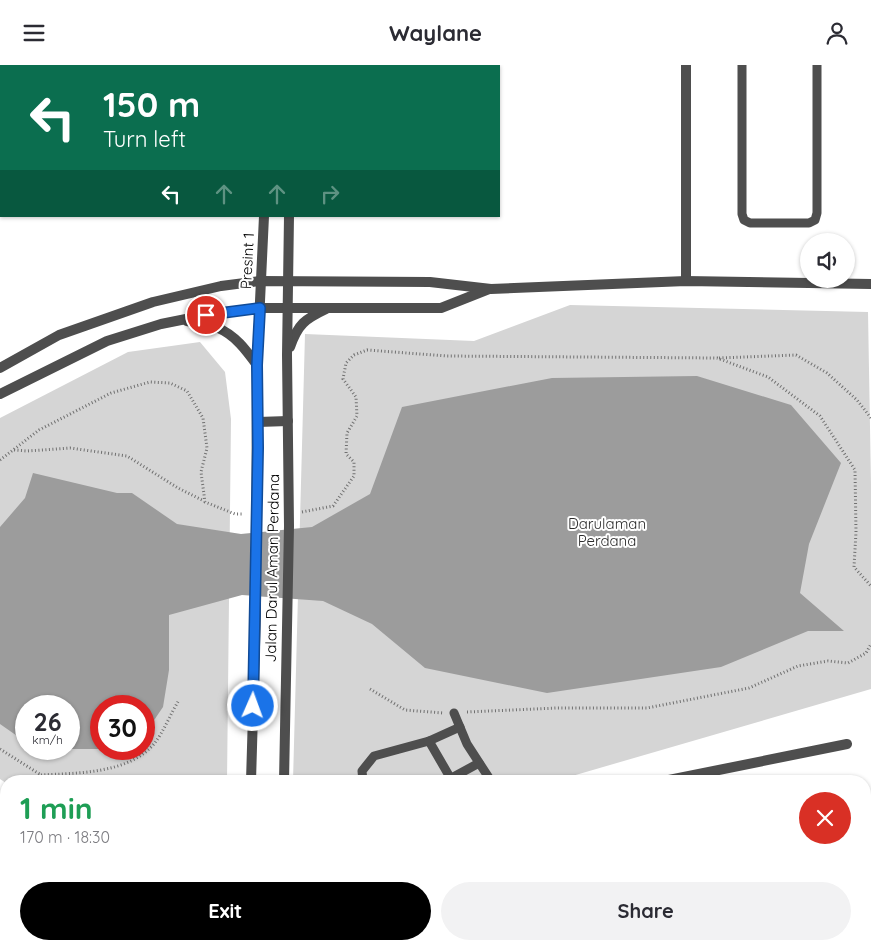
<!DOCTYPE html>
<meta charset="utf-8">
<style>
body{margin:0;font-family:Quicksand,sans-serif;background:#f2f2f3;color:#2b2b33;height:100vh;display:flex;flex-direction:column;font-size:19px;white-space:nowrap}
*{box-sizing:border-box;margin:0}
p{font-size:16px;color:#7c7c81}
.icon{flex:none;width:28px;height:28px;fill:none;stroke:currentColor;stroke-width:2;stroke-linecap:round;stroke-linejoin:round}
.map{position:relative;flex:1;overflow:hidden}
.panel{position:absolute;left:0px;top:710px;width:871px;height:175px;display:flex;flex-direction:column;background:#fff;border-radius:20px 20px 0 0;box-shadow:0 1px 4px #0004}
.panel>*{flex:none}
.top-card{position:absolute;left:0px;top:0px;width:500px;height:152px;box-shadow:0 1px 4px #0004;background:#0b6e4f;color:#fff;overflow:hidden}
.buttons{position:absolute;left:800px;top:168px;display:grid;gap:10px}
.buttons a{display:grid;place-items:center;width:55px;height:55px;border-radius:50%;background:#fff;box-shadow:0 1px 4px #0004;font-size:25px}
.speed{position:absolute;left:15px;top:630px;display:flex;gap:10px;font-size:25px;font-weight:700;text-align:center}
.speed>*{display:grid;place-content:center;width:65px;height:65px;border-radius:50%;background:#fff;box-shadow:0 1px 4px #0004;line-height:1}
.speed small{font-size:12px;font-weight:400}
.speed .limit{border:8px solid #d22;background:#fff;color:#111}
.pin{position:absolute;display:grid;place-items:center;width:42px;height:42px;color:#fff;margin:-21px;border:2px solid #fff;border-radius:50%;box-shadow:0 1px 5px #0007}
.me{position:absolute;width:55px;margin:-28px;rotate:2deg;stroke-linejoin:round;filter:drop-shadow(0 0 4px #0008)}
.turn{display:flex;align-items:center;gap:18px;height:105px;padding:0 20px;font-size:22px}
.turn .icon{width:65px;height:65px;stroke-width:2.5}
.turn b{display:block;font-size:35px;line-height:42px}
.lanes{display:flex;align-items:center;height:48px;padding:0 20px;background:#0003;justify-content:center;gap:25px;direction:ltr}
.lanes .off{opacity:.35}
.round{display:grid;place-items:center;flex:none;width:52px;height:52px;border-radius:26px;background:#f2f2f3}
.headline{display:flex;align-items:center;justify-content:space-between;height:85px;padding:0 20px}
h1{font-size:30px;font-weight:800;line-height:38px;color:#1e9e55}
.primary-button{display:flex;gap:10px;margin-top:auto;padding:10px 20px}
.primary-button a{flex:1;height:58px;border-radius:30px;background:#000;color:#fff;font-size:20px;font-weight:800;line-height:58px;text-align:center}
.primary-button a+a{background:#f2f2f3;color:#2b2b33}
header{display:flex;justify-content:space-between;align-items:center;height:65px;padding:0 20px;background:#fff;font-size:22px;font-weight:800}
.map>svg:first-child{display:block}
</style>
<header><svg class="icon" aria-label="menu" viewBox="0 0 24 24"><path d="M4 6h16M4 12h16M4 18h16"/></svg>Waylane<svg class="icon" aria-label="person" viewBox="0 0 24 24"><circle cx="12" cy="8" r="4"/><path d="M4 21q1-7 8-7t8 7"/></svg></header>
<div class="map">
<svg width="871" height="885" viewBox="0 0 871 885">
<rect width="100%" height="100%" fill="#fff"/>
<g fill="#d5d5d5" fill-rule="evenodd">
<polygon points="570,240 868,247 871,420 871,624 555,716 293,716 305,269 474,276"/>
<path d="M200 277 225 307 231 354 227 716H6V718L0 714V353L128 287ZM26 641H69V684H26ZM101 641H144V684H101Z"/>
</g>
<polygon fill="#9c9c9c" points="697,311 791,340 841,398 809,479 800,528 844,566 808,566 721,602 547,628 425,603 372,559 323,536 242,530 169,550 169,605 163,642 144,670 144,641 101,641 101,684 118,684 69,684 69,641 26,641 26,675 20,673 0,659 0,462 25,433 33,408 117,428 132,428 177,459 241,469 312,462 370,429 402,342 552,313"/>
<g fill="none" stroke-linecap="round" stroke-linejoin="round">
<g stroke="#707070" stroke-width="3" stroke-dasharray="1 2.5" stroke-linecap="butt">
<polyline points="719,293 796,290 827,308 857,335 871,353"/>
<polyline points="14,385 27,386 70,383 127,391 178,423 204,436"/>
<polyline points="0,395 39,365 111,328 150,317 170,318 187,326 203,353 207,383 201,407 205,437 235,449 244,449"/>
<polyline points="302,447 333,441 354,411 354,397 346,389 347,368 357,351 356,332 343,314 346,298 354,290 367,285 447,291 717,293 768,312 820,351 855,405 856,467 854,502 871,521"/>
<polyline points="370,624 405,645 443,648"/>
<polyline points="467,647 557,643 647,643 749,623 798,601 828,596 848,598 866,588 871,579"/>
<polyline points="0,684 41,710 37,716"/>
<path d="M41 710C77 708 128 709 154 679 163 668 171 648 179 635"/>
</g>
<g stroke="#4e4e4e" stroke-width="9">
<polyline points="742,0 742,149 744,155 750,158 809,158 815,155 817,148 817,0"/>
<polyline points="454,648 467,679 491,716"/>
<polyline points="429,676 451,714"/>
<polyline points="363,716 362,706 374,691 429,676 460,662"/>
<polyline points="446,716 479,698"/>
</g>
<g stroke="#4e4e4e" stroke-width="10">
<polyline points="686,0 686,216"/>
<polyline points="283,1 283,0"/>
<path d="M187 256C197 258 209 259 218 263 235 270 246 285 257 300"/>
<path d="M290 282C298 259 305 254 326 244"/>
<polyline points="0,303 59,270 153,237 221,221 260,216 430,217 491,224 686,216 871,219"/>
<polyline points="0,329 107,276 161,259 206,250 260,243 441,243 489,224"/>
<polyline points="258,357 288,356"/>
<polyline points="251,716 256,548 257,300 264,151"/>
<polyline points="284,716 289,461 287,290 289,151"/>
<polyline points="664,716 847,679"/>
<polyline points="865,738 871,738"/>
<polyline points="517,879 517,885"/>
<polyline points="24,885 24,879"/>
<polyline points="249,885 249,879"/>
<polyline points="280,885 281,879"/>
<polyline points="360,885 361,879"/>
<polyline points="671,885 671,879"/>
</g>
</g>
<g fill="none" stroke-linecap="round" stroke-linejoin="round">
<g stroke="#114b97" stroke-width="12">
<polyline id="route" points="206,250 260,243 257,300 258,383 253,641"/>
</g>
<use href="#route" stroke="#1a73e8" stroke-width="9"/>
</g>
<g text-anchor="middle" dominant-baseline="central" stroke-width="4" stroke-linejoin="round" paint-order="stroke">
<g font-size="15" fill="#000" stroke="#fff">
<text transform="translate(247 196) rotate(-87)">Presint 1</text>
<text transform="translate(272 503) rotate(-89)">Jalan Darul Aman Perdana</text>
</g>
<g font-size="15" fill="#2c2c2c" stroke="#fff">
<text x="607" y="458">Darulaman<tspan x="607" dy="17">Perdana</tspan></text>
</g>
</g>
</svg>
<div class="buttons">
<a><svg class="icon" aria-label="sound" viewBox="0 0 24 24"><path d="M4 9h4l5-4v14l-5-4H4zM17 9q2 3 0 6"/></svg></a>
</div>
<div class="speed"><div>26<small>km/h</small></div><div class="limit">30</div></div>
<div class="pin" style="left:206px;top:250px;background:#d93025"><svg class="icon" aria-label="arrive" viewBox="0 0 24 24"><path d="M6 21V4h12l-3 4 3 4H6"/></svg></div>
<svg class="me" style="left:253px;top:641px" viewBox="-20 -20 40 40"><circle r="17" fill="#1a73e8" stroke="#fff" stroke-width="3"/><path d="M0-11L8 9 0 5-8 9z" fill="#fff"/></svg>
<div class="top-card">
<div class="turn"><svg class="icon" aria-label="left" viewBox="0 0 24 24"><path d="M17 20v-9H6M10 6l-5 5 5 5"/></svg><div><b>150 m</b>Turn left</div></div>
<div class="lanes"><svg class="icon" aria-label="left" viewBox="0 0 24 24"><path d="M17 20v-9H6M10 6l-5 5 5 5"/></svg><svg class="icon off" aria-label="ahead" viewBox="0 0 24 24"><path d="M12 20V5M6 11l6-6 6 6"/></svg><svg class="icon off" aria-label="ahead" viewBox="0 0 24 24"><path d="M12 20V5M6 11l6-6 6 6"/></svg><svg class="icon off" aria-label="right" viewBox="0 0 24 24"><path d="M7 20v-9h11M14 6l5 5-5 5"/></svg></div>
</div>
<section class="panel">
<div class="headline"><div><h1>1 min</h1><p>170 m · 18:30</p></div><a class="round" style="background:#d93025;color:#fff"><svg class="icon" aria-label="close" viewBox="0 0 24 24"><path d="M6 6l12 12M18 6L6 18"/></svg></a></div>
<div class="primary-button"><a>Exit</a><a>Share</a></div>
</section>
</div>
